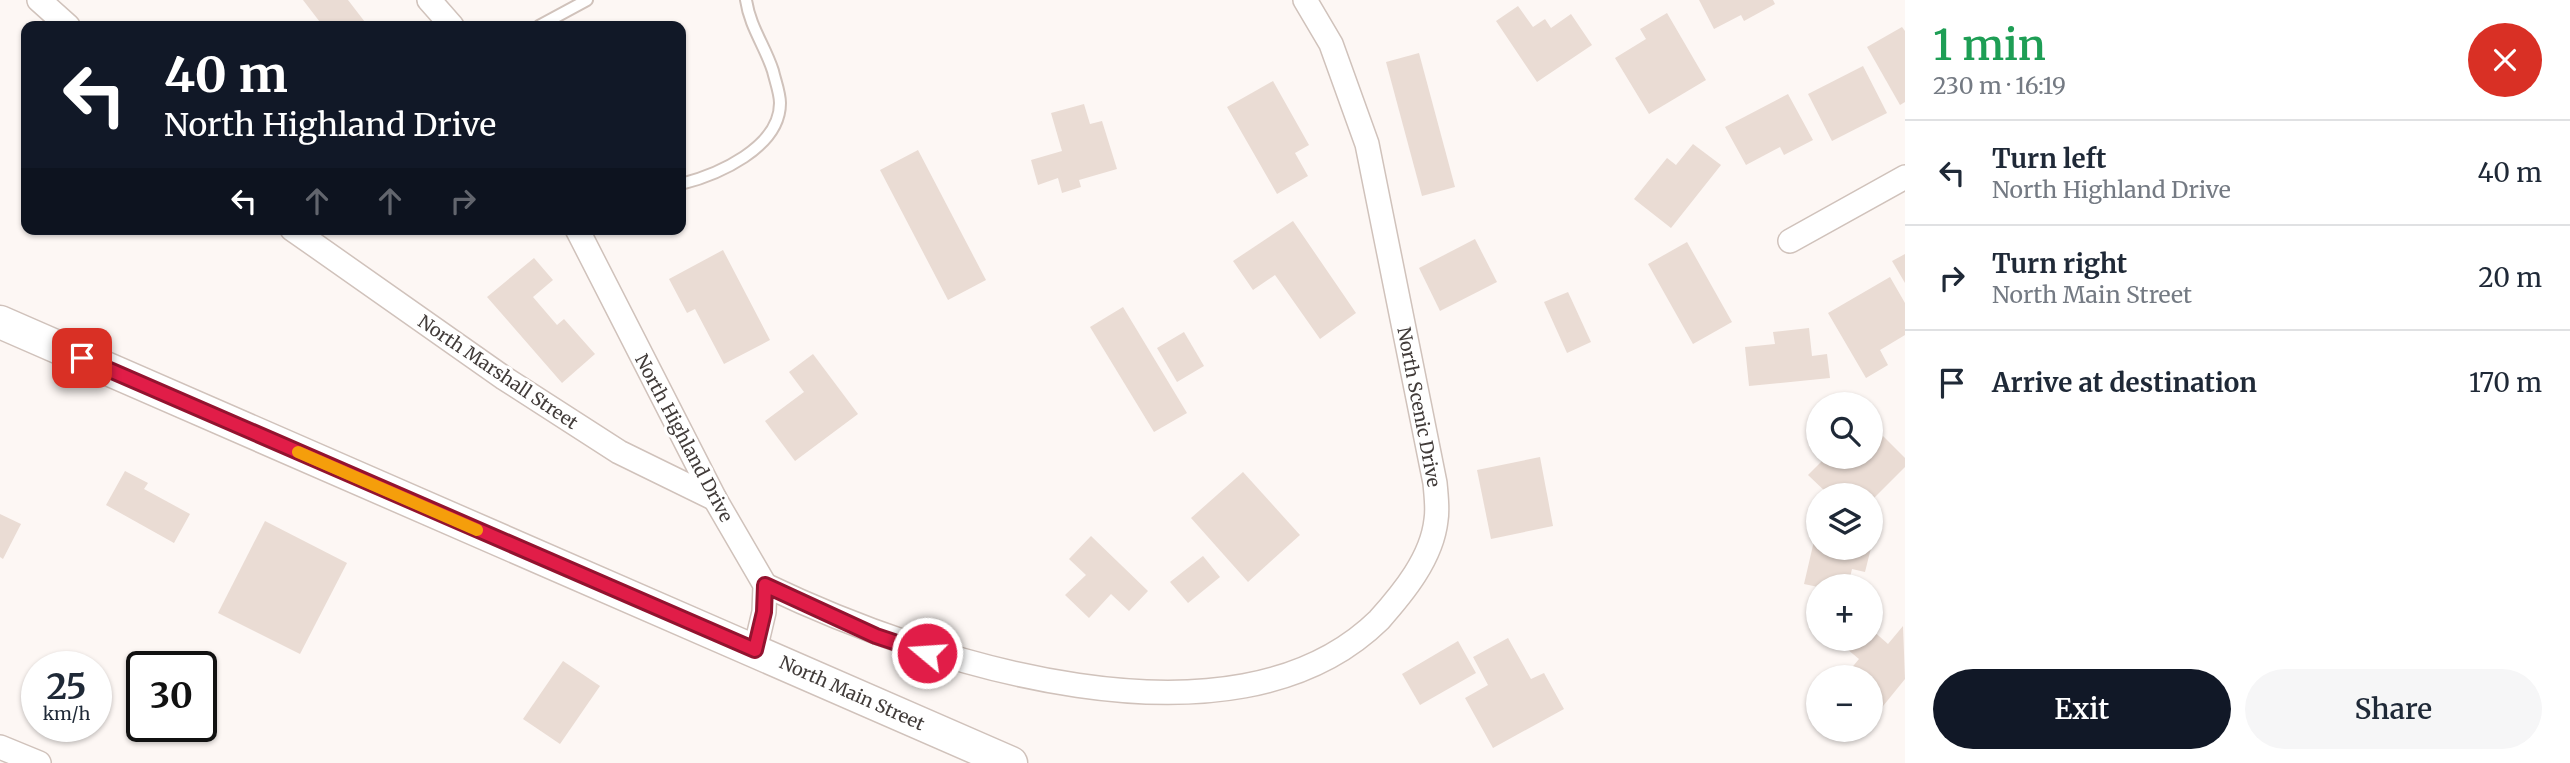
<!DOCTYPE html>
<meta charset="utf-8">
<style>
body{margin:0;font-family:Merriweather,serif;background:#f6f6f7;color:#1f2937;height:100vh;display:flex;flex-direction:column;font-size:26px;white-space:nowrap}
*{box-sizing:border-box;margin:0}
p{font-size:23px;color:#747a83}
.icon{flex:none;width:38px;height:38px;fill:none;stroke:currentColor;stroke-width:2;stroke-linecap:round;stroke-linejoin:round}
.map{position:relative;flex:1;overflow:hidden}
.details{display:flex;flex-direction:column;background:#fff;width:665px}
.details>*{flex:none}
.banner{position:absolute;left:21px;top:21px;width:665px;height:214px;border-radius:14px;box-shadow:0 2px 5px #0004;background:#111827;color:#fff;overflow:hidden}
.controls{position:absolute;left:1806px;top:392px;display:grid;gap:14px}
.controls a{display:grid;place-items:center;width:77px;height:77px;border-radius:50%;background:#fff;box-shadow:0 2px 5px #0004;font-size:35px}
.speed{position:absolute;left:21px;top:651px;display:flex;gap:14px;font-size:35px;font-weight:700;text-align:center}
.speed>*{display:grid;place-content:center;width:91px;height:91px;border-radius:50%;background:#fff;box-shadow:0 2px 5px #0004;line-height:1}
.speed small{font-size:18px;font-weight:400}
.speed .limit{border:4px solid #111;border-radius:10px;background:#fff;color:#111}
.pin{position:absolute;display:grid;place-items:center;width:60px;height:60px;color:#fff;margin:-30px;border-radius:14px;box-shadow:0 4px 10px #0006}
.me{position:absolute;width:77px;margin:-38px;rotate:288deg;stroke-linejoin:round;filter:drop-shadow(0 0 5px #0008)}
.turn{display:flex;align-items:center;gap:24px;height:147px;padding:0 28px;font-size:32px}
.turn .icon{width:91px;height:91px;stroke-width:2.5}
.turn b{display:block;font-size:49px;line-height:60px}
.lanes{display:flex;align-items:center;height:66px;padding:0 28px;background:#0003;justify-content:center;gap:35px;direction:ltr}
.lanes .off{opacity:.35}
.round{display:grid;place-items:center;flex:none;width:74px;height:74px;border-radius:37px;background:#f6f6f7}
.head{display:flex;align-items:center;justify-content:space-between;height:119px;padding:0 28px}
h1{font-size:42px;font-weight:600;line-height:52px;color:#1e9e55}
.primary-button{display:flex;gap:14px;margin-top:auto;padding:14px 28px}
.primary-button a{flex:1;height:80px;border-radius:42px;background:#111827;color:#fff;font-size:28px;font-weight:600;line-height:80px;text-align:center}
.primary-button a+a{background:#f6f6f7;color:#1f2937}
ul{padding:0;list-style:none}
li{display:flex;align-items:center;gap:21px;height:105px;padding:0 28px;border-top:2px solid #e0e1e3}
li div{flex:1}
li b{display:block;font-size:26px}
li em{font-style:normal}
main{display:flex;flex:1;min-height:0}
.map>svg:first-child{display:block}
</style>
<main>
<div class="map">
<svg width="1905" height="763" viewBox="0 0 1905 763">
<rect width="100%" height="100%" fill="#fdf7f4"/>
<g fill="#eadcd4">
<polygon points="303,0 348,0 368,26 323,26"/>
<polygon points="1699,0 1773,0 1775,4 1744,21 1741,15 1714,29"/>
<polygon points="1518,6 1533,27 1545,19 1551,28 1571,14 1592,45 1537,82 1496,21"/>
<polygon points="1667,13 1706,80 1649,114 1615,58 1646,39 1640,29"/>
<polygon points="1902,27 1905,31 1905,102 1900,105 1867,47"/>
<polygon points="1419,53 1455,187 1422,196 1386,62"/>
<polygon points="1863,66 1887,113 1832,141 1808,94"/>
<polygon points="1273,81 1309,145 1295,153 1308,176 1277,194 1227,107"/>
<polygon points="1788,94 1813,140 1784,155 1780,147 1746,165 1725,127"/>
<polygon points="1084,104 1090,124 1102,121 1117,169 1079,180 1081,187 1062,193 1058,178 1038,185 1031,160 1062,151 1051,113"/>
<polygon points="1693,144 1721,165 1671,228 1634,199 1667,158 1676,165"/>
<polygon points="918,150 986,280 948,300 880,170"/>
<polygon points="1293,221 1356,313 1320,339 1275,275 1253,290 1233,261"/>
<polygon points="1475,239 1497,282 1440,311 1419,268"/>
<polygon points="1687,242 1732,322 1693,344 1648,264"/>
<polygon points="723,250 770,340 724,364 695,309 687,313 669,279"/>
<polygon points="1905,254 1905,283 1892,261"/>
<polygon points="534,258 553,280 533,297 557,325 564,319 595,354 562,383 487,297"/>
<polygon points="1890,277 1905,303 1905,335 1880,350 1888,365 1866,378 1828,313"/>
<polygon points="1568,292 1591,342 1567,353 1544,302"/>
<polygon points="1123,307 1187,413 1154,432 1090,327"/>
<polygon points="1809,328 1812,356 1827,354 1830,378 1749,386 1745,347 1775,344 1773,332"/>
<polygon points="1184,332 1204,366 1177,382 1157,348"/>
<polygon points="813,354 858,414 795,461 765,421 804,392 789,372"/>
<polygon points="1883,436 1905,458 1905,467 1871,501 1871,495 1829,495 1808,475 1826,457 1833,457 1839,463 1845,457 1871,457 1871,449"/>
<polygon points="1540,457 1553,526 1491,539 1477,470"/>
<polygon points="125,471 148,483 144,489 190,514 174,543 106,505"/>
<polygon points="1243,472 1300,535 1248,582 1191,518"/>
<polygon points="0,514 21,524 3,559 0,557"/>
<polygon points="265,521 347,563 300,654 218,613"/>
<polygon points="1817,528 1818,548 1871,548 1865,572 1852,569 1848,586 1818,587 1804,584"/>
<polygon points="1091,536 1148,591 1129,611 1111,594 1089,618 1065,595 1086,575 1069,559"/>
<polygon points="1203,556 1220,577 1188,603 1170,582"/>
<polygon points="1903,626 1905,679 1879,711 1871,704 1871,677 1844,677 1859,659 1847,649 1855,639 1871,639 1871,629 1888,644"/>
<polygon points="1508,638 1531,679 1544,673 1564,709 1493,748 1465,698 1488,685 1473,657"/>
<polygon points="1458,641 1476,673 1420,705 1402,674"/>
<polygon points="563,661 600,686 560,744 523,719"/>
</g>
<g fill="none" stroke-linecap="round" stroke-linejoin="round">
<g stroke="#d0c2bb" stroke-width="14">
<g id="service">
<polyline points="539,26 587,0"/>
<path d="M681 184C717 175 780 148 780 103 780 93 775 80 773 71 765 46 750 27 746 0"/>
</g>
</g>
<g stroke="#d0c2bb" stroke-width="26">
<g id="minor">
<polyline points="39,0 68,26"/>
<polyline points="429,0 452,26"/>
<polyline points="292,229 504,378 619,452 715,499"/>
<polyline points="577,229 715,499 765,585 764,612 755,650"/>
<polyline points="1790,241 1905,177"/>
<path d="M765 585C927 663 1233 763 1379 620 1403 593 1432 558 1436 520 1438 509 1436 495 1435 483L1367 144 1331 44 1305 0"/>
<polyline points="0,747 39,763"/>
</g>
</g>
<g stroke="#d0c2bb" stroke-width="35">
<polyline id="secondary" points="0,322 1011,763"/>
</g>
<use href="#service" stroke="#fff" stroke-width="10"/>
<use href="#minor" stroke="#fff" stroke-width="23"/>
<use href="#secondary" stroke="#fff" stroke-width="32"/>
</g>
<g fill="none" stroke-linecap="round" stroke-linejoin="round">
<g stroke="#92132f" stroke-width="18">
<polyline id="route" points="82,358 755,650 764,612 765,585 876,636 927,653"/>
</g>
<use href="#route" stroke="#e11d48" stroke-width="12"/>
<polyline stroke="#f59e0b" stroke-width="12" points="298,452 477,530"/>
</g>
<g text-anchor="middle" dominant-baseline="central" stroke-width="6" stroke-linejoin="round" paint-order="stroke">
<g font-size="18" fill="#413b39" stroke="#fff">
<text transform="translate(498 372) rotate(34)">North Marshall Street</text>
<text transform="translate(1419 407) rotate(79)">North Scenic Drive</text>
<text transform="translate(684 438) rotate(62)">North Highland Drive</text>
<text transform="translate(852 693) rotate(24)">North Main Street</text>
</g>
</g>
</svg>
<div class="controls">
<a><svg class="icon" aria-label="search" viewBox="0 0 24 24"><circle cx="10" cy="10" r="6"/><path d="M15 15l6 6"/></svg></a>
<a><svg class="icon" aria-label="layers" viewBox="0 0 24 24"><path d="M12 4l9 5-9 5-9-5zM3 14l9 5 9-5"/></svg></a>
<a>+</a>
<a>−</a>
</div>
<div class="speed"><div>25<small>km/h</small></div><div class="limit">30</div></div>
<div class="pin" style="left:82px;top:358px;background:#d93025"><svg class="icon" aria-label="arrive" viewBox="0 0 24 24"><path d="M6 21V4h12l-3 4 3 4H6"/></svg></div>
<svg class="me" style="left:927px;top:653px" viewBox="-20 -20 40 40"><circle r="17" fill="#e11d48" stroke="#fff" stroke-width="3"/><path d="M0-11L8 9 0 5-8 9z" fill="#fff"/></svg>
<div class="banner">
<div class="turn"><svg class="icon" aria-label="left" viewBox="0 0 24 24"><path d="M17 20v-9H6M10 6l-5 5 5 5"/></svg><div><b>40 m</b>North Highland Drive</div></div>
<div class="lanes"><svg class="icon" aria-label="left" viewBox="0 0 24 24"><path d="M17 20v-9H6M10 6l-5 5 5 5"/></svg><svg class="icon off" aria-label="ahead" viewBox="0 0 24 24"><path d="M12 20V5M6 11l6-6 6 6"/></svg><svg class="icon off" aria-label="ahead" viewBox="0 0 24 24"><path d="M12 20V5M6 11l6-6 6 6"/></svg><svg class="icon off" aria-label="right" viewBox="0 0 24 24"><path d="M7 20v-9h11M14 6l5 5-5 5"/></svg></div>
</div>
</div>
<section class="details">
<div class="head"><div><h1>1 min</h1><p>230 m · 16:19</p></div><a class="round" style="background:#d93025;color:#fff"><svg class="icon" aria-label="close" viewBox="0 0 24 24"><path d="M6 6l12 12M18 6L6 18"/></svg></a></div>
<ul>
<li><svg class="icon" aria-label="left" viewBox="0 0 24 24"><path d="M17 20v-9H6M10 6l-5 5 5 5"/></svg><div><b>Turn left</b><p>North Highland Drive</p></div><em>40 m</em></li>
<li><svg class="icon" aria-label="right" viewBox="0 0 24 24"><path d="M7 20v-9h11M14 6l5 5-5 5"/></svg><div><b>Turn right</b><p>North Main Street</p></div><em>20 m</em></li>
<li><svg class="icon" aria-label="arrive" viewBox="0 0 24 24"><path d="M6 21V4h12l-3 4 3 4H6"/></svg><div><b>Arrive at destination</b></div><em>170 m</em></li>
</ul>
<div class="primary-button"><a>Exit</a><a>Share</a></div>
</section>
</main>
